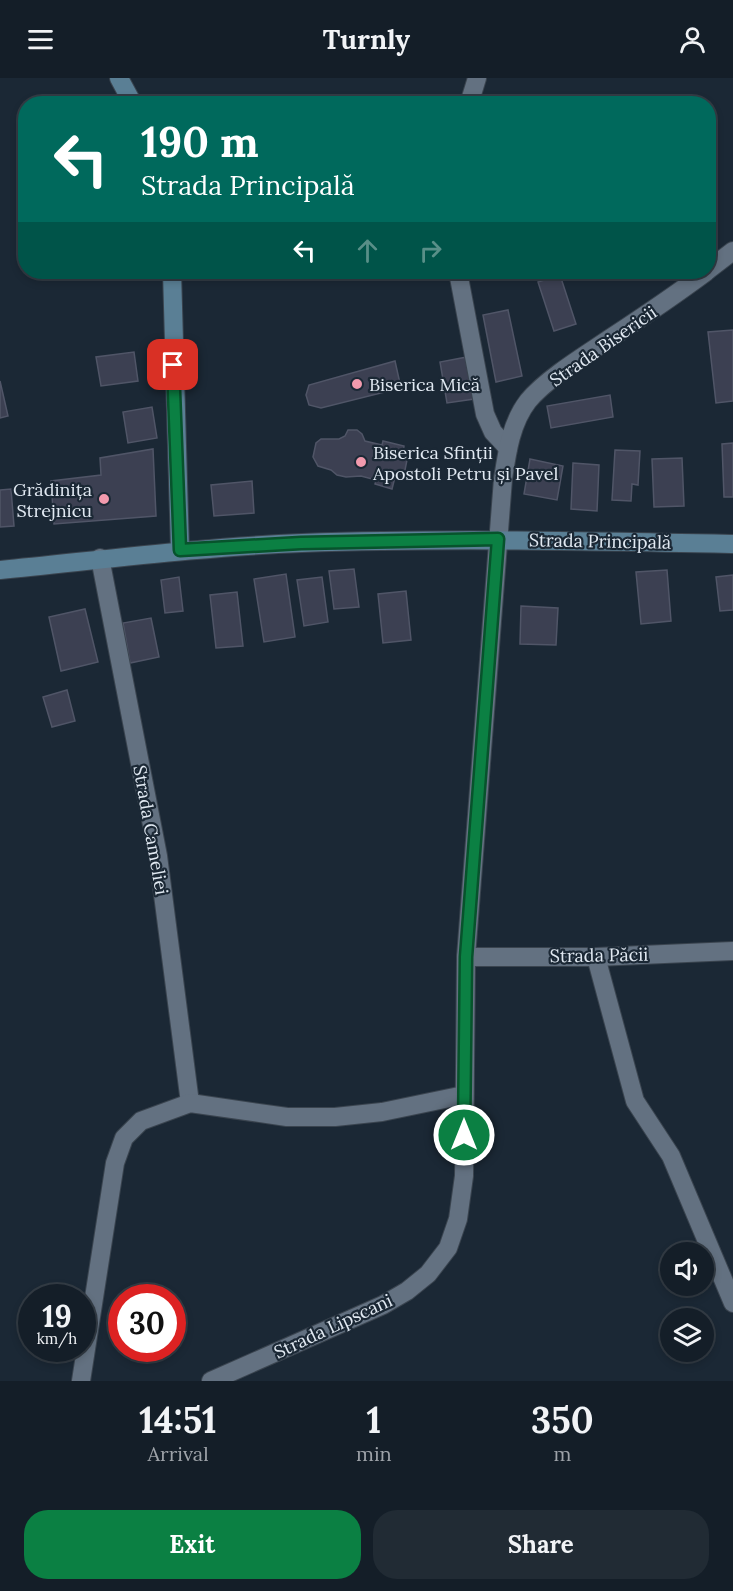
<!DOCTYPE html>
<meta charset="utf-8">
<style>
body{margin:0;font-family:Lora,serif;background:#212b34;color:#f1f3f6;height:100vh;display:flex;flex-direction:column;font-size:22px;white-space:nowrap}
*{box-sizing:border-box;margin:0}
p{font-size:20px;color:#9da2a8}
.icon{flex:none;width:33px;height:33px;fill:none;stroke:currentColor;stroke-width:2;stroke-linecap:round;stroke-linejoin:round}
.map{position:relative;height:1303px;overflow:hidden}
.panel{display:flex;flex-direction:column;background:#141e28;flex:1}
.panel>*{flex:none}
.hud{position:absolute;left:18px;top:18px;width:698px;height:183px;border-radius:24px;box-shadow:0 3px 9px #0003,0 0 0 2px #333c45;background:#00695c;color:#fff;overflow:hidden}
.fabs{position:absolute;left:660px;top:1164px;display:grid;gap:12px}
.fabs a{display:grid;place-items:center;width:54px;height:54px;border-radius:50%;background:#141e28;box-shadow:0 3px 9px #0003,0 0 0 2px #333c45;font-size:30px}
.speed{position:absolute;left:18px;top:1206px;display:flex;gap:12px;font-size:30px;font-weight:700;text-align:center}
.speed>*{display:grid;place-content:center;width:78px;height:78px;border-radius:50%;background:#141e28;box-shadow:0 3px 9px #0003,0 0 0 2px #333c45;line-height:1}
.speed small{font-size:15px;font-weight:400}
.speed .limit{border:9px solid #d22;background:#fff;color:#111}
.pin{position:absolute;display:grid;place-items:center;width:51px;height:51px;color:#fff;margin:-26px;border-radius:12px;box-shadow:0 3px 9px #0006}
.me{position:absolute;width:66px;margin:-33px;rotate:0deg;stroke-linejoin:round;filter:drop-shadow(0 0 4px #0008)}
.turn{display:flex;align-items:center;gap:21px;height:126px;padding:0 24px;font-size:27px}
.turn .icon{width:78px;height:78px;stroke-width:2.5}
.turn b{display:block;font-size:42px;line-height:51px}
.lanes{display:flex;align-items:center;height:57px;padding:0 24px;background:#0003;justify-content:center;gap:30px;direction:ltr}
.lanes .off{opacity:.35}
.eta{display:flex;justify-content:space-evenly;align-items:center;height:102px;text-align:center}
.eta b{font-size:36px;font-weight:700;line-height:42px}
.button{display:flex;gap:12px;margin-top:auto;padding:12px 24px}
.button a{flex:1;height:69px;border-radius:24px;background:#0b8043;color:#fff;font-size:24px;font-weight:700;line-height:69px;text-align:center}
.button a+a{background:#212b34;color:#f1f3f6}
header{display:flex;justify-content:space-between;align-items:center;height:78px;padding:0 24px;background:#141e28;font-size:27px;font-weight:700}
.map>svg:first-child{display:block}
</style>
<header><svg class="icon" aria-label="menu" viewBox="0 0 24 24"><path d="M4 6h16M4 12h16M4 18h16"/></svg>Turnly<svg class="icon" aria-label="person" viewBox="0 0 24 24"><circle cx="12" cy="8" r="4"/><path d="M4 21q1-7 8-7t8 7"/></svg></header>
<div class="map">
<svg width="733" height="1303" viewBox="0 0 733 1303">
<rect width="100%" height="100%" fill="#1b2835"/>
<g fill="#3c4052" stroke="#505567" stroke-width="1.5">
<polygon points="560,197 576,246 554,253 538,204"/>
<polygon points="508,232 522,298 496,304 483,237"/>
<polygon points="733,252 733,323 716,325 708,254"/>
<polygon points="134,274 138,303 101,308 96,279"/>
<polygon points="467,279 474,321 447,325 440,284"/>
<polygon points="395,283 401,310 321,330 309,327 306,317 309,307"/>
<polygon points="0,303 8,338 0,340"/>
<polygon points="610,317 613,339 551,350 547,328"/>
<polygon points="152,329 157,360 128,365 123,334"/>
<polygon points="348,352 357,352 362,356 365,363 382,367 383,363 404,368 403,375 408,377 404,397 396,395 392,411 375,406 376,402 361,398 346,399 337,397 331,392 318,388 313,379 316,365 321,361 339,361 345,358"/>
<polygon points="733,365 733,419 724,419 722,366"/>
<polygon points="153,371 156,438 54,446 51,403 101,397 100,380"/>
<polygon points="615,372 640,373 638,407 632,406 631,423 612,422"/>
<polygon points="682,380 684,428 654,429 652,381"/>
<polygon points="530,381 563,388 557,422 524,416"/>
<polygon points="573,385 599,387 597,433 571,431"/>
<polygon points="252,403 254,435 214,438 211,407"/>
<polygon points="11,411 14,448 0,449 0,412"/>
<polygon points="354,491 359,529 334,531 329,493"/>
<polygon points="667,492 671,543 641,546 636,494"/>
<polygon points="286,496 295,559 264,564 254,501"/>
<polygon points="733,497 733,532 720,533 716,499"/>
<polygon points="179,499 183,533 165,535 161,502"/>
<polygon points="322,499 328,544 304,548 297,502"/>
<polygon points="406,513 411,562 383,565 378,516"/>
<polygon points="237,514 243,568 216,570 210,517"/>
<polygon points="521,528 558,530 556,567 520,566"/>
<polygon points="85,531 98,584 61,593 49,539"/>
<polygon points="151,540 159,579 130,585 123,545"/>
<polygon points="67,612 75,643 52,649 43,619"/>
</g>
<g fill="none" stroke-linecap="round" stroke-linejoin="round">
<g stroke="#3a444f" stroke-width="20">
<g id="street">
<polyline points="469,26 477,0"/>
<polyline points="708,192 733,173"/>
<polyline points="458,194 485,336 493,354 508,370"/>
<polyline points="100,480 158,778 190,1025"/>
<polyline points="466,879 596,879 733,873"/>
<polyline points="596,879 635,1023 671,1078 733,1225"/>
<polyline points="81,1303 115,1085 124,1060 141,1043 190,1025 287,1039 335,1039 382,1034 464,1017"/>
<path d="M211 1303 383 1227 407 1213 428 1196 448 1170 458 1141 464 1098 466 879 503 401C507 374 511 345 528 323 547 300 587 276 612 259 644 238 675 217 706 194"/>
</g>
</g>
<g stroke="#3a444f" stroke-width="20">
<g id="secondary">
<polyline points="119,0 133,26"/>
<polyline points="172,194 180,472"/>
<path d="M0 492C101 482 201 469 302 465 446 460 589 463 733 466"/>
</g>
</g>
<use href="#street" stroke="#637181" stroke-width="18"/>
<use href="#secondary" stroke="#5a7f95" stroke-width="18"/>
</g>
<g fill="none" stroke-linecap="round" stroke-linejoin="round">
<g stroke="#07532c" stroke-width="15">
<polyline id="route" points="173,287 180,472 301,465 498,461 466,879 464,1057"/>
</g>
<use href="#route" stroke="#0b8043" stroke-width="10"/>
</g>
<g fill="#f29aad" stroke="#1b2835" stroke-width="2">
<circle cx="357" cy="306" r="6"/>
<circle cx="361" cy="384" r="6"/>
<circle cx="104" cy="421" r="6"/>
</g>
<g text-anchor="middle" dominant-baseline="central" stroke-width="4.5" stroke-linejoin="round" paint-order="stroke">
<g font-size="18" fill="#e1e9f2" stroke="#1b2835">
<text transform="translate(603 268) rotate(-35)">Strada Bisericii</text>
<text transform="translate(600 463) rotate(1)">Strada Principală</text>
<text transform="translate(151 752) rotate(80)">Strada Cameliei</text>
<text transform="translate(599 877) rotate(-1)">Strada Păcii</text>
<text transform="translate(333 1248) rotate(-25)">Strada Lipscani</text>
</g>
<g font-size="18" fill="#e1e9f2" stroke="#1b2835" text-anchor="start">
<text x="369" y="306">Biserica Mică</text>
<text x="373" y="374">Biserica Sfinții<tspan x="373" dy="21">Apostoli Petru și Pavel</tspan></text>
<text x="92" y="411" text-anchor="end">Grădinița<tspan x="92" dy="21">Strejnicu</tspan></text>
</g>
</g>
</svg>
<div class="fabs">
<a><svg class="icon" aria-label="sound" viewBox="0 0 24 24"><path d="M4 9h4l5-4v14l-5-4H4zM17 9q2 3 0 6"/></svg></a>
<a><svg class="icon" aria-label="layers" viewBox="0 0 24 24"><path d="M12 4l9 5-9 5-9-5zM3 14l9 5 9-5"/></svg></a>
</div>
<div class="speed"><div>19<small>km/h</small></div><div class="limit">30</div></div>
<div class="pin" style="left:173px;top:287px;background:#d93025"><svg class="icon" aria-label="arrive" viewBox="0 0 24 24"><path d="M6 21V4h12l-3 4 3 4H6"/></svg></div>
<svg class="me" style="left:464px;top:1057px" viewBox="-20 -20 40 40"><circle r="17" fill="#0b8043" stroke="#fff" stroke-width="3"/><path d="M0-11L8 9 0 5-8 9z" fill="#fff"/></svg>
<div class="hud">
<div class="turn"><svg class="icon" aria-label="left" viewBox="0 0 24 24"><path d="M17 20v-9H6M10 6l-5 5 5 5"/></svg><div><b>190 m</b>Strada Principală</div></div>
<div class="lanes"><svg class="icon" aria-label="left" viewBox="0 0 24 24"><path d="M17 20v-9H6M10 6l-5 5 5 5"/></svg><svg class="icon off" aria-label="ahead" viewBox="0 0 24 24"><path d="M12 20V5M6 11l6-6 6 6"/></svg><svg class="icon off" aria-label="right" viewBox="0 0 24 24"><path d="M7 20v-9h11M14 6l5 5-5 5"/></svg></div>
</div>
</div>
<section class="panel">
<div class="eta">
<div><b>14:51</b><p>Arrival</p></div>
<div><b>1</b><p>min</p></div>
<div><b>350</b><p>m</p></div>
</div>
<div class="button"><a>Exit</a><a>Share</a></div>
</section>
